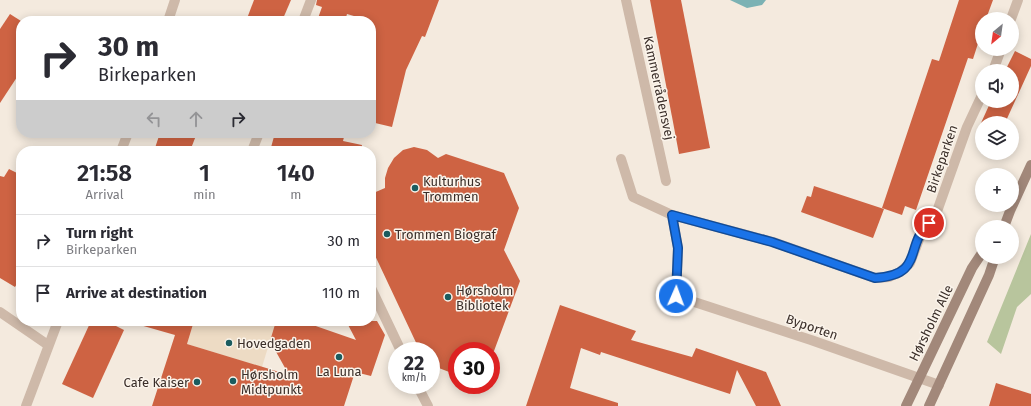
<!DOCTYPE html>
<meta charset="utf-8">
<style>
body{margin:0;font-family:"Fira Sans",sans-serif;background:#f7f7f7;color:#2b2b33;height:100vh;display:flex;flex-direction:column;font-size:15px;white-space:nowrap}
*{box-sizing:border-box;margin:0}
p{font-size:13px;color:#7c7c81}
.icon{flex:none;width:22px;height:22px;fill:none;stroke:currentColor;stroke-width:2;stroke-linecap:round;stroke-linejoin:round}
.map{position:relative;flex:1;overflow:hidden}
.details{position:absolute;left:16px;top:146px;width:360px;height:180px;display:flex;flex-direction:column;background:#fff;border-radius:16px;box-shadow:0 2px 10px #0003}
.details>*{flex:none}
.hud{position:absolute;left:16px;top:16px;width:360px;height:122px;border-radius:16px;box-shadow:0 2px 10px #0003;background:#fff;color:#2b2b33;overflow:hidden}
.needle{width:26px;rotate:209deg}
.tools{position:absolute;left:975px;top:12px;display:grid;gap:8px}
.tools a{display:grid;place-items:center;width:44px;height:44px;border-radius:50%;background:#fff;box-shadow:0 2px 10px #0003;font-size:20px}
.speed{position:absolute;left:388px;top:342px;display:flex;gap:8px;font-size:20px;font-weight:700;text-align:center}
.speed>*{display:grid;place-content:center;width:52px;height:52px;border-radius:50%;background:#fff;box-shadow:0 2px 10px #0003;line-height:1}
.speed small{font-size:10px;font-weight:400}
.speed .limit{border:6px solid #d22;background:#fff;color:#111}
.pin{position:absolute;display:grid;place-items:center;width:34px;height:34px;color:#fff;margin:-17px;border:2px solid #fff;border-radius:50%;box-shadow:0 1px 4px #0007}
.me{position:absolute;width:44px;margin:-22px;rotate:2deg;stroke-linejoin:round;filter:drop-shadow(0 0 3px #0008)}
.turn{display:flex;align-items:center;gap:14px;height:84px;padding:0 16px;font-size:18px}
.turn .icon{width:52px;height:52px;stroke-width:2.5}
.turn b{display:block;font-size:28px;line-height:34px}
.lanes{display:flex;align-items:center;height:38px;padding:0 16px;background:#0003;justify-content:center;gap:20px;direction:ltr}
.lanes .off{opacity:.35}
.eta{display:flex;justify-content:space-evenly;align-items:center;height:68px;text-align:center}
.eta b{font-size:24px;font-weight:600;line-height:28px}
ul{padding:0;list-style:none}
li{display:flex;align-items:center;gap:12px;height:52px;padding:0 16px;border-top:1px solid #e1e1e2}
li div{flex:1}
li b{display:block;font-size:15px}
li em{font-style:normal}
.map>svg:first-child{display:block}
</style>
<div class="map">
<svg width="1031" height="406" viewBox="0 0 1031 406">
<rect width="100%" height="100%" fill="#f4eade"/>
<polygon fill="#b8c59d" points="1031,234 1031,294 1017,307 1001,354 987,342"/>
<polygon fill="#eddbc4" points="194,321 276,321 262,367 187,344"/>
<polygon fill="#7bb2b4" points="730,0 766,0 762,5 747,8"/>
<g fill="#ce6343">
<polygon points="254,0 291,0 282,21 246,21"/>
<polygon points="317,0 439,0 425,37 422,36 406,70 392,127 371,122 371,99 375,80 371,79 371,21 347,14 345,21 317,21 322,7 316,5"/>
<polygon points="650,0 681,0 710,148 679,154"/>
<polygon points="959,0 993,0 986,19 982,19 982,31 973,59 968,58 916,210 905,206 902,215 882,208 932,59 939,61"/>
<polygon points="10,14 21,21 21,71 0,103 0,29"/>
<polygon points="1015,51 1031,59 1031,66 1005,123 981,123 991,101 1012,101 1012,71 1005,71"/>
<polygon points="160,133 197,133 190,151 154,151"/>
<polygon points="275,133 308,133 323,136 324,133 345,133 343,141 362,145 361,151 270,151"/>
<polygon points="414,147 427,150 438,158 446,154 504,173 519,208 504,250 520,281 494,351 457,351 457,375 431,365 431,351 420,351 371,247 371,194 385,188 385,178 388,168 394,158 403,150"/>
<polygon points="9,169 21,175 21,277 15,287 0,278 0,176 4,177"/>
<polygon points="814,186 884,209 873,238 801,212 807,196 811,197"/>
<polygon points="560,305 636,331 631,340 692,357 696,348 766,372 781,406 756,406 737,370 730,394 601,352 600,355 581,348 570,388 618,403 618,406 526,406"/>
<polygon points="91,321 106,321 124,330 93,398 62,384"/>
<polygon points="140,321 194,321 187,344 289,375 270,341 276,321 311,321 310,324 356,340 346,321 377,321 385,335 371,376 355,372 344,406 152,406 175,335 140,325"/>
<polygon points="996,383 1031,394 1031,406 989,406"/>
</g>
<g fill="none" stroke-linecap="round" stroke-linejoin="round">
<g stroke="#ceb9a9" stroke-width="10">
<polyline points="303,21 311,0"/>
<polyline points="252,151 259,133"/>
<polyline points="371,288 401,351"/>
<polyline points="417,385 428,406"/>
</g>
<g stroke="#ceb9a9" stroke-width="10">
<polyline points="626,0 666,181"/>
<polyline points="1011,19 1018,0"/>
<polyline points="993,71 1001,49"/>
<polyline points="621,159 633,197 672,215 678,248 676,296 811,340 939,385"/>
<polyline points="672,215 773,242 875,278 889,277 900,272 910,263 923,229 935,217 967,127 982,95"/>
</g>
<g stroke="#ceb9a9" stroke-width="10">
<polyline points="168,21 175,0"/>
<polyline points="121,151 128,133"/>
<polyline points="0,312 48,345"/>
<polyline points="26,406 58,321"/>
</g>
<g stroke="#a2887a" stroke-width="10">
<polyline points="1004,227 1010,211 1031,165"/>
<polyline points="906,406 972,268 982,253"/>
<polyline points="929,406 989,275 995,257"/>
</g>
</g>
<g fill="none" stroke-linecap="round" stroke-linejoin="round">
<g stroke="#114b97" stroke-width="10">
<path id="route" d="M676 296 678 248 672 215 772 242 875 278C925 275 904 246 929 223"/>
</g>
<use href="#route" stroke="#1a73e8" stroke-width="7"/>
</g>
<g fill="#1b5c5f" stroke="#fbf4eb" stroke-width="1.5">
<circle cx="415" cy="188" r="4"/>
<circle cx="387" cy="234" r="4"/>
<circle cx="448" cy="297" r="4"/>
<circle cx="229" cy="343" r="4"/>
<circle cx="339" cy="357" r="4"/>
<circle cx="233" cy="381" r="4"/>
<circle cx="197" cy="382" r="4"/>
</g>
<g text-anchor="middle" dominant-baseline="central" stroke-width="3" stroke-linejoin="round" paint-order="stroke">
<g font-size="13" fill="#3a2e29" stroke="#fbf4eb">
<text transform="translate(659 88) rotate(78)">Kammerrådensvej</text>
<text transform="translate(942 159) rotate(-71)">Birkeparken</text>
<text transform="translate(931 323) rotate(-64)">Hørsholm Alle</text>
<text transform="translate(812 327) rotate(19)">Byporten</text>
</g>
<g font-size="13" fill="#3a2e29" stroke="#fbf4eb" text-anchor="start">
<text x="423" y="181">Kulturhus<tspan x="423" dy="15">Trommen</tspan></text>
<text x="395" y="234">Trommen Biograf</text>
<text x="456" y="290">Hørsholm<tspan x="456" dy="15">Bibliotek</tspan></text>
<text x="237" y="343">Hovedgaden</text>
<text x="339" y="371" text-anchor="middle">La Luna</text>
<text x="241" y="374">Hørsholm<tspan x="241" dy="15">Midtpunkt</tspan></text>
<text x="189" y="382" text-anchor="end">Cafe Kaiser</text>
</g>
</g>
</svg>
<div class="tools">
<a><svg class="needle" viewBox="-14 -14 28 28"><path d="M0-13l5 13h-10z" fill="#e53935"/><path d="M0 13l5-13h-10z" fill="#7c7c81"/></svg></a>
<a><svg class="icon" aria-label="sound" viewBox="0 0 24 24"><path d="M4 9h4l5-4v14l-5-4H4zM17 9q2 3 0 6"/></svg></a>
<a><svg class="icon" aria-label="layers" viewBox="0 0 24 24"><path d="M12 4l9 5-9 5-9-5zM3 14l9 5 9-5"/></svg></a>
<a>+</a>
<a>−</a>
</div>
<div class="speed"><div>22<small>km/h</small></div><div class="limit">30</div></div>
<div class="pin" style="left:929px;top:223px;background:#d93025"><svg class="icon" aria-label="arrive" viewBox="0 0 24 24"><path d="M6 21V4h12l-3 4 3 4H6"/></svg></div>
<svg class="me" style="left:676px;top:296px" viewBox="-20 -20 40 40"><circle r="17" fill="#1a73e8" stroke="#fff" stroke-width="3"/><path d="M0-11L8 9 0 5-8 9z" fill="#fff"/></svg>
<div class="hud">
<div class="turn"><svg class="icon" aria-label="right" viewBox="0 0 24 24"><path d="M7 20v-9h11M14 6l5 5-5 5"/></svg><div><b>30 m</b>Birkeparken</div></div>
<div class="lanes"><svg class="icon off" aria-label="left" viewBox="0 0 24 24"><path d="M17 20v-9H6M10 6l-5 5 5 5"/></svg><svg class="icon off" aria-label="ahead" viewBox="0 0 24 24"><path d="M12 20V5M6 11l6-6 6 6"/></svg><svg class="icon" aria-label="right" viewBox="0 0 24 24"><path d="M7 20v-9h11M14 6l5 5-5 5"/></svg></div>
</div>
<section class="details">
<div class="eta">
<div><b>21:58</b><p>Arrival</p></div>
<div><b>1</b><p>min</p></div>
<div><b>140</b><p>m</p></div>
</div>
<ul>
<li><svg class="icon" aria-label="right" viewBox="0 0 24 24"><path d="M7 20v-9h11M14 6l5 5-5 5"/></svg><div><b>Turn right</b><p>Birkeparken</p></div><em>30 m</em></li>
<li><svg class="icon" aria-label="arrive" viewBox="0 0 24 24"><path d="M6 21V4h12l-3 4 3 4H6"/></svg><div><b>Arrive at destination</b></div><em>110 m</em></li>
</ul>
</section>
</div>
